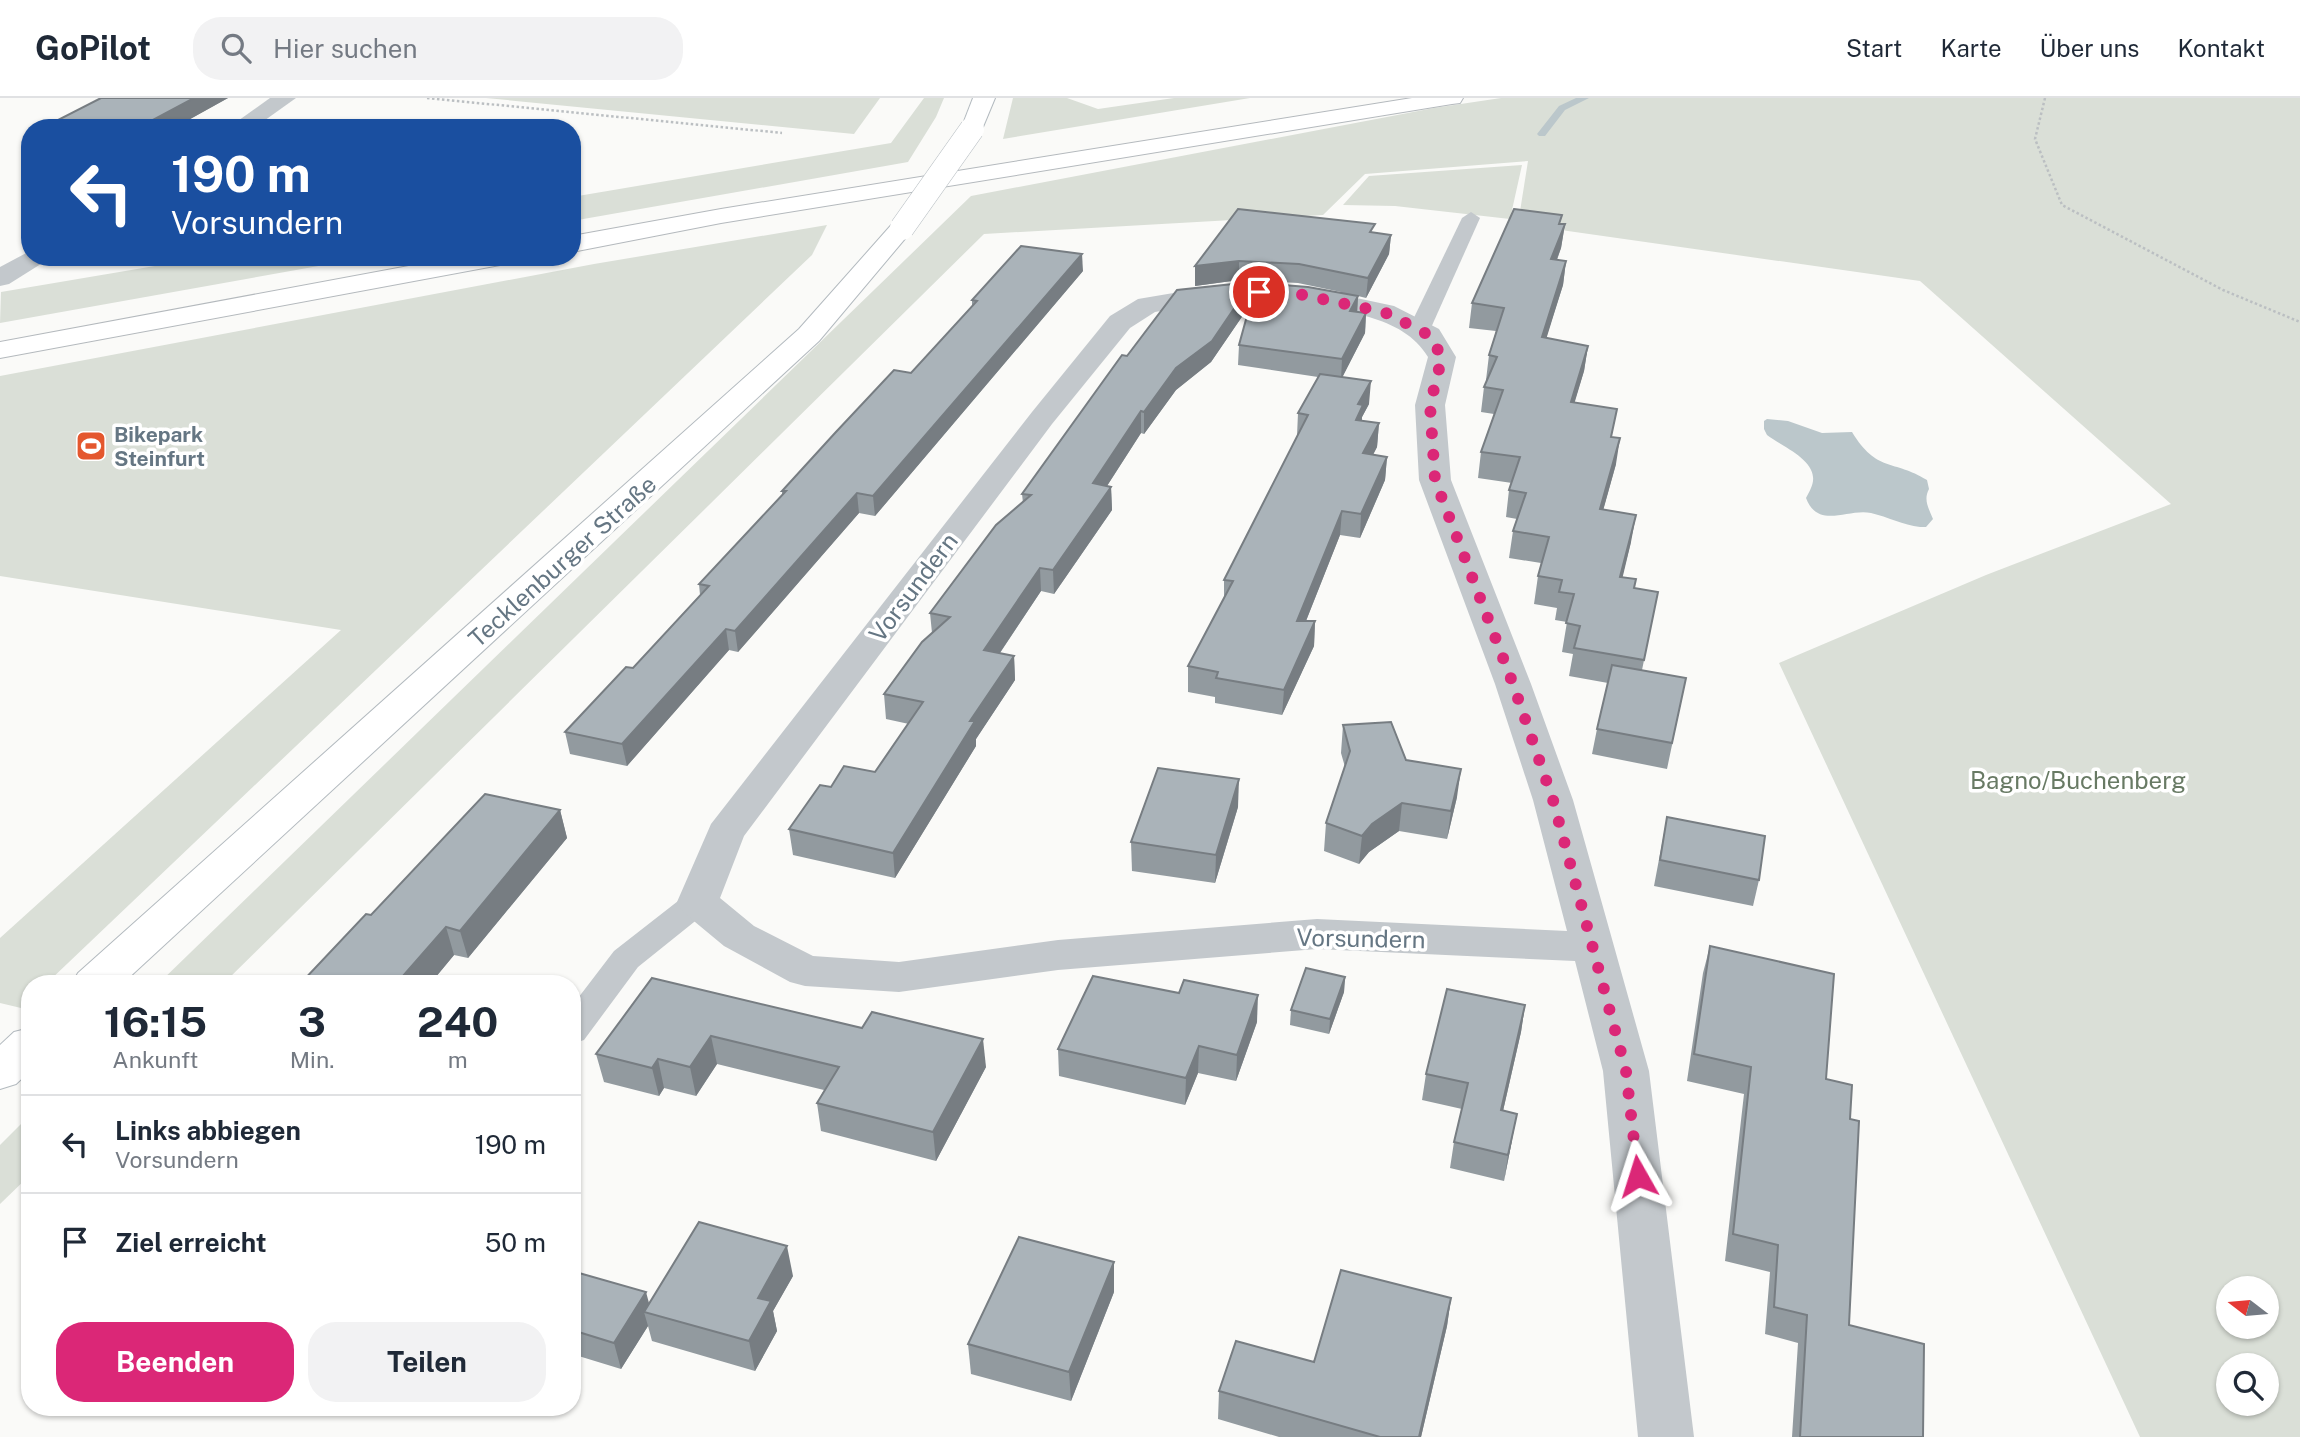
<!DOCTYPE html>
<html lang="de">
<meta charset="utf-8">
<style>
body{margin:0;font-family:"Public Sans",sans-serif;background:#f2f2f3;color:#1f2937;height:100vh;display:flex;flex-direction:column;font-size:26px;white-space:nowrap}
*{box-sizing:border-box;margin:0}
p{font-size:23px;color:#747a83}
.icon{flex:none;width:38px;height:38px;fill:none;stroke:currentColor;stroke-width:2;stroke-linecap:round;stroke-linejoin:round}
.map{position:relative;flex:1;overflow:hidden}
.sheet{position:absolute;left:21px;top:877px;width:560px;height:441px;display:flex;flex-direction:column;background:#fff;border-radius:28px;box-shadow:0 2px 5px #0004}
.sheet>*{flex:none}
.hud{position:absolute;left:21px;top:21px;width:560px;height:147px;border-radius:28px;box-shadow:0 2px 5px #0004;background:#1a4fa0;color:#fff;overflow:hidden}
.needle{width:46px;rotate:286deg}
.controls{position:absolute;left:2216px;top:1178px;display:grid;gap:14px}
.controls a{display:grid;place-items:center;width:63px;height:63px;border-radius:50%;background:#fff;box-shadow:0 2px 5px #0004;font-size:35px}
.pin{position:absolute;display:grid;place-items:center;width:60px;height:60px;color:#fff;margin:-30px;border:4px solid #fff;border-radius:50%;box-shadow:0 2px 7px #0007}
.me{position:absolute;width:77px;margin:-38px;rotate:354deg;stroke-linejoin:round;filter:drop-shadow(0 0 5px #0008)}
.turn{display:flex;align-items:center;gap:24px;height:147px;padding:0 35px;font-size:32px}
.turn .icon{width:91px;height:91px;stroke-width:2.5}
.turn b{display:block;font-size:49px;line-height:60px}
.eta{display:flex;justify-content:space-evenly;align-items:center;height:119px;text-align:center}
.eta b{font-size:42px;font-weight:700;line-height:49px}
.button{display:flex;gap:14px;margin-top:auto;padding:14px 35px}
.button a{flex:1;height:80px;border-radius:28px;background:#db2777;color:#fff;font-size:28px;font-weight:700;line-height:80px;text-align:center}
.button a+a{background:#f2f2f3;color:#1f2937}
ul{padding:0;list-style:none}
li{display:flex;align-items:center;gap:21px;height:98px;padding:0 35px;border-top:2px solid #e0e1e3}
li div{flex:1}
li b{display:block;font-size:26px}
li em{font-style:normal}
header{display:flex;align-items:center;gap:42px;box-sizing:border-box;height:98px;padding:0 35px;background:#fff;border-bottom:2px solid #e0e1e3}
header strong{font-size:33px}
nav{display:flex;gap:38px;margin-inline-start:auto;font-size:24px}
.search{width:490px;height:63px;background:#f2f2f3;display:flex;align-items:center;gap:18px;box-sizing:border-box;padding:0 24px;border-radius:28px;color:#747a83;font-size:26px}
.map>svg:first-child{display:block}
</style>
<header>
<strong>GoPilot</strong>
<div class="search"><svg class="icon" aria-label="search" viewBox="0 0 24 24"><circle cx="10" cy="10" r="6"/><path d="M15 15l6 6"/></svg>Hier suchen</div>
<nav><a>Start</a><a>Karte</a><a>Über uns</a><a>Kontakt</a></nav>
</header>
<div class="map">
<svg width="2300" height="1339" viewBox="0 0 2300 1339">
<rect width="100%" height="100%" fill="#fafaf8"/>
<g fill="#dadfd7" fill-rule="evenodd">
<polygon points="486,0 880,0 854,36"/>
<polygon points="924,0 944,0 936,19 908,64 572,123 572,99 891,45"/>
<polygon points="1013,0 1067,0 1098,11 1174,0 1250,0 1003,41"/>
<path d="M1501 0H2300V1339H2140L1779 565 1986 477 2171 406 1920 183 1518 126 1528 63 1365 76 1323 117 984 136 224 885 158 886 971 98 1434 10ZM2228 1190H2266V1228H2228ZM2228 1267H2266V1306H2228Z"/>
<polygon points="1522,67 1510,121 1395,108 1343,107 1369,78"/>
<polygon points="827,127 812,157 47,885 30,886 30,902 21,910 0,905 0,840 341,532 0,478 0,278 594,166"/>
<polygon points="208,159 369,159 0,225 1,194"/>
<polygon points="30,1017 30,1077 0,1106 0,1047"/>
</g>
<path fill="#bbc7cb" d="M1767 321 1788 323 1822 335 1852 334C1877 375 1893 361 1927 382L1929 391C1923 402 1929 411 1933 421L1926 429H1920C1903 427 1888 419 1871 415 1848 410 1818 432 1806 400 1809 394 1814 386 1813 379 1812 360 1780 347 1767 337L1764 331V323Z"/>
<g fill="none" stroke-linecap="round" stroke-linejoin="round">
<polygon fill="#bbc7cb" fill-rule="evenodd" points="1576,0 1589,0 1565,12 1545,38 1539,38 1537,36 1559,8"/>
<g stroke="#b3babf" stroke-width="2">
<g id="secondary">
<polygon points="973,0 995,0 980,36 964,36 961,31"/>
<polygon points="902,123 911,125 914,130 819,243 122,886 72,886 78,875 799,231 893,125"/>
<polygon points="30,930 30,973 16,986 0,991 0,947 14,934"/>
</g>
</g>
<g stroke="#b4b9bd" stroke-width="2">
<g id="highway">
<polygon points="1412,0 1463,0 1460,5 1452,6 721,125 572,154 572,138 721,111"/>
<polygon points="457,159 513,159 509,164 500,167 0,260 0,244"/>
</g>
</g>
<g stroke="#bbbfc2" stroke-width="2.5" stroke-dasharray="2.5 2.5" stroke-linecap="butt">
<polyline points="427,0 782,35"/>
<polyline points="2045,0 2035,41 2062,107 2223,192 2300,224"/>
</g>
<g fill="#c3c8cc" fill-rule="evenodd">
<polygon points="1471,114 1480,120 1430,232 1426,236 1412,236 1408,232 1462,120"/>
<polygon points="698,793 709,796 714,804 709,812 638,869 584,942 572,946 572,908 614,853 687,796"/>
</g>
<g fill="#c3c8cc" fill-rule="evenodd">
<polygon points="270,0 296,0 254,30 228,30"/>
<polygon points="30,153 30,159 48,159 44,164 9,186 0,188 0,169"/>
<path d="M1221 187 1230 189 1234 195 1230 201 1155 214 1130 230 1052 326 744 738 720 800 754 828 813 858 899 864 1058 842 1317 821 1567 833 1533 702 1495 586 1419 382 1415 307 1428 259C1403 216 1340 214 1296 203L1292 197 1296 191 1305 189 1394 208 1439 231 1456 259 1445 307 1451 382 1531 586 1573 702 1649 973 1694 1339H1638L1603 973 1575 863 1317 851 1058 872 899 894 805 888 790 884 724 848 683 814 677 804 711 726 1032 314 1110 218 1138 201Z"/>
</g>
<use href="#secondary" fill="#fff" fill-rule="evenodd"/>
<use href="#highway" fill="#fff" fill-rule="evenodd"/>
<g stroke="#b3babf" stroke-width="25" stroke-linecap="butt">
<polyline id="secondary-bridge" points="902,130 972,31"/>
</g>
<use href="#secondary-bridge" stroke="#fff" stroke-width="24"/>
</g>
<g fill="#929a9f">
<polygon points="101,0 228,0 174,30 49,30 48,27"/>
<polygon points="1561,126 1565,126 1561,150 1557,162 1566,163 1563,187 1546,240 1588,248 1584,273 1574,305 1612,339 1616,366 1603,412 1631,444 1622,479 1634,490 1658,494 1642,572 1686,580 1667,671 1592,656 1597,631 1608,585 1569,578 1573,556 1562,554 1567,524 1555,522 1557,510 1534,506 1538,478 1541,465 1509,460 1513,433 1517,421 1506,419 1509,392 1512,385 1478,380 1481,354 1494,316 1481,314 1484,289 1487,282 1486,282 1489,257 1496,233 1469,230 1472,205"/>
<polygon points="1374,135 1391,137 1389,156 1366,200 1358,198 1357,213 1366,215 1365,235 1342,279 1369,306 1362,319 1362,323 1379,325 1377,349 1373,357 1387,359 1385,382 1360,440 1340,437 1306,523 1315,523 1314,548 1282,617 1215,605 1215,599 1188,594 1188,568 1224,501 1224,482 1297,338 1298,315 1318,279 1238,267 1239,247 1250,207 1211,264 1176,292 1144,336 1141,335 1107,388 1111,389 1112,412 1054,496 1041,493 1000,555 1014,558 1015,582 976,641 976,648 895,780 793,757 789,731 831,689 875,674 909,626 886,621 884,596 932,535 930,515 1023,405 1022,396 1127,258 1252,184 1252,201 1341,194 1298,185 1239,182 1195,188 1195,168"/>
<polygon points="1083,173 875,418 859,415 738,554 729,552 627,668 570,656 565,634 633,570 700,497 699,486 782,397 782,393 911,275 972,208 972,202"/>
<polygon points="1343,627 1406,662 1457,699 1447,741 1399,733 1369,754 1359,766 1324,753 1326,725 1345,669 1341,655"/>
<polygon points="1238,709 1215,785 1132,773 1131,744"/>
<polygon points="560,712 567,740 468,860 454,857 430,886 300,886 371,817"/>
<polygon points="1667,719 1759,782 1753,808 1654,788"/>
<polygon points="1710,848 1826,981 1850,1021 1849,1227 1923,1339 1792,1339 1798,1245 1765,1236 1770,1174 1725,1163 1744,996 1687,983 1703,875"/>
<polygon points="1345,879 1344,894 1329,936 1290,927 1291,912"/>
<polygon points="652,880 986,969 936,1063 821,1033 817,1005 824,992 717,966 696,998 664,990 659,998 604,984 596,956"/>
<polygon points="1525,907 1521,934 1503,1013 1512,1042 1504,1083 1450,1070 1454,1044 1462,1011 1422,1002 1426,976"/>
<polygon points="1257,924 1236,983 1198,975 1185,1007 1059,978 1058,951"/>
<polygon points="572,1173 649,1205 793,1178 773,1213 777,1233 755,1273 652,1243 648,1228 621,1271 572,1256"/>
<polygon points="1114,1194 1071,1303 971,1276 968,1246"/>
<polygon points="1451,1200 1447,1228 1421,1339 1279,1339 1218,1321 1219,1293 1314,1264"/>
</g>
<g fill="#777d82">
<polygon points="194,0 228,0 174,30 138,30"/>
<polygon points="1565,126 1561,150 1548,185 1551,161"/>
<polygon points="1391,137 1389,156 1366,200 1368,180"/>
<polygon points="1082,156 1083,173 875,418 873,398"/>
<polygon points="1239,163 1239,182 1195,188 1195,168"/>
<polygon points="1566,163 1563,187 1539,264 1542,239"/>
<polygon points="1252,184 1252,204 1211,264 1176,292 1144,336 1144,314 1176,270"/>
<polygon points="1358,198 1357,218 1350,213"/>
<polygon points="1366,215 1365,235 1341,282 1342,261"/>
<polygon points="1588,248 1584,273 1567,330 1571,304"/>
<polygon points="1371,283 1369,306 1362,319 1361,330 1356,322 1358,306"/>
<polygon points="1141,313 1141,335 1094,408 1093,385"/>
<polygon points="1379,325 1377,349 1361,379 1363,355"/>
<polygon points="1620,340 1616,366 1596,438 1600,411"/>
<polygon points="1387,359 1385,382 1360,440 1361,416"/>
<polygon points="1111,389 1112,412 1054,496 1053,472"/>
<polygon points="857,395 859,415 738,554 735,533"/>
<polygon points="1342,413 1340,437 1296,548 1297,523"/>
<polygon points="1636,417 1631,444 1616,507 1620,479"/>
<polygon points="1040,470 1041,493 985,577 984,552"/>
<polygon points="1315,523 1314,548 1282,617 1284,592"/>
<polygon points="726,531 729,552 627,668 622,646"/>
<polygon points="1014,558 1015,582 976,641 976,648 895,780 893,755 970,623"/>
<polygon points="1461,671 1457,699 1447,741 1451,713"/>
<polygon points="1239,681 1238,709 1215,785 1216,757"/>
<polygon points="1402,705 1399,733 1369,754 1359,766 1362,738 1372,726"/>
<polygon points="560,712 567,740 468,860 460,833"/>
<polygon points="446,829 454,857 430,886 396,886"/>
<polygon points="1345,879 1344,894 1329,936 1330,921"/>
<polygon points="1258,897 1257,924 1236,983 1237,957"/>
<polygon points="1525,907 1521,934 1497,1039 1501,1012"/>
<polygon points="711,938 717,966 696,998 690,969"/>
<polygon points="983,941 986,969 936,1063 933,1034"/>
<polygon points="1199,948 1198,975 1185,1007 1186,980"/>
<polygon points="658,961 664,990 659,998 652,970"/>
<polygon points="1517,1016 1512,1042 1504,1083 1508,1057"/>
<polygon points="787,1148 793,1178 773,1213 777,1233 755,1273 749,1243 758,1200"/>
<polygon points="1114,1164 1114,1194 1071,1303 1069,1274"/>
<polygon points="646,1194 652,1216 644,1214 648,1228 621,1271 614,1245"/>
<polygon points="1451,1200 1447,1228 1421,1339 1419,1339"/>
</g>
<g fill="#aab3b9" stroke="#777d82" stroke-width="2">
<polygon points="101,0 194,0 138,30 75,30 48,27"/>
<polygon points="1238,111 1375,126 1370,134 1391,137 1368,180 1299,166 1239,163 1195,168"/>
<polygon points="1514,111 1562,117 1559,126 1565,126 1551,161 1566,163 1542,239 1588,248 1571,304 1617,311 1611,339 1620,340 1600,411 1636,417 1620,479 1636,481 1634,490 1658,494 1644,562 1574,550 1580,528 1566,525 1574,496 1559,494 1562,482 1538,478 1549,439 1513,433 1526,395 1509,392 1520,359 1481,354 1503,292 1484,289 1497,259 1489,257 1504,210 1472,205"/>
<polygon points="1021,148 1082,156 873,398 857,395 735,533 726,531 622,646 565,634 626,569 633,570 709,488 699,486 786,393 782,393 835,335 894,272 911,275 977,203 972,202"/>
<polygon points="1252,184 1212,243 1176,270 1144,314 1141,313 1093,385 1111,389 1053,472 1040,470 984,552 1014,558 970,623 975,623 893,755 789,731 820,687 831,689 844,668 875,674 923,604 884,596 922,544 950,519 930,515 996,427 1031,397 1022,396 1122,257 1127,258 1177,192"/>
<polygon points="1256,185 1308,189 1358,198 1350,213 1366,215 1342,261 1239,247"/>
<polygon points="1320,276 1371,283 1358,306 1363,307 1356,322 1379,325 1363,355 1387,359 1361,416 1342,413 1297,523 1315,523 1284,592 1216,580 1218,574 1188,568 1233,483 1224,482 1308,317 1298,315"/>
<polygon points="1612,567 1686,580 1672,645 1597,631"/>
<polygon points="1391,624 1406,662 1461,671 1451,713 1402,705 1372,726 1362,738 1326,725 1350,653 1343,627"/>
<polygon points="1158,670 1239,681 1216,757 1131,744"/>
<polygon points="485,696 560,712 460,833 446,829 396,886 300,886 366,816 371,817"/>
<polygon points="1667,719 1765,738 1759,782 1660,762"/>
<polygon points="1710,848 1834,876 1826,981 1852,987 1850,1021 1859,1023 1849,1227 1924,1246 1923,1339 1800,1339 1807,1217 1774,1209 1778,1147 1733,1136 1751,969 1694,956"/>
<polygon points="1306,870 1345,879 1330,921 1291,912"/>
<polygon points="1093,878 1179,895 1184,882 1258,897 1237,957 1199,948 1186,980 1058,951"/>
<polygon points="652,880 862,930 872,914 983,941 933,1034 817,1005 839,969 711,938 690,969 658,961 652,970 596,956"/>
<polygon points="1447,891 1525,907 1501,1012 1517,1016 1508,1057 1454,1044 1468,985 1426,976"/>
<polygon points="699,1124 787,1148 758,1200 771,1203 749,1243 644,1214"/>
<polygon points="1019,1139 1114,1164 1069,1274 968,1246"/>
<polygon points="1341,1172 1451,1200 1419,1339 1380,1339 1219,1293 1236,1243 1314,1264"/>
<polygon points="572,1173 646,1194 614,1245 572,1232"/>
</g>
<g fill="none" stroke-linecap="round" stroke-linejoin="round">
<polyline stroke="#db2777" stroke-width="12" stroke-dasharray="0 21.6" points="1259,194 1298,196 1384,214 1429,237 1442,259 1430,307 1435,382 1513,586 1553,702 1626,973 1638,1078"/>
</g>
<defs>
<g id="stadium-square" transform="scale(1.575)"><rect x="-9" y="-9" width="18" height="18" rx="4" fill="#e4572e" stroke="#fff"/><path d="M0-5a6.5 5 0 1 0 0 10a6.5 5 0 1 0 0-10ZM-3.5-1.8h7v3.6h-7Z" fill="#fff"/></g>
</defs>
<g fill-rule="evenodd">
<use href="#stadium-square" x="91" y="348"/>
</g>
<g text-anchor="middle" dominant-baseline="central" stroke-width="7" stroke-linejoin="round" paint-order="stroke">
<g font-size="21" font-weight="bold" fill="#657683" stroke="#fff" text-anchor="start">
<text x="114" y="336">Bikepark<tspan x="114" dy="24">Steinfurt</tspan></text>
</g>
<g font-size="24" fill="#657683" stroke="#fff">
<text transform="translate(562 463) rotate(-42)">Tecklenburger Straße</text>
<text transform="translate(913 489) rotate(-53)">Vorsundern</text>
<text transform="translate(1361 840) rotate(1)">Vorsundern</text>
</g>
<g font-size="24" fill="#687a64" stroke="#fff">
<text x="2078" y="682">Bagno/Buchenberg</text>
</g>
</g>
</svg>
<div class="controls">
<a><svg class="needle" viewBox="-14 -14 28 28"><path d="M0-13l5 13h-10z" fill="#e53935"/><path d="M0 13l5-13h-10z" fill="#747a83"/></svg></a>
<a><svg class="icon" aria-label="search" viewBox="0 0 24 24"><circle cx="10" cy="10" r="6"/><path d="M15 15l6 6"/></svg></a>
</div>
<div class="pin" style="left:1259px;top:194px;background:#d93025"><svg class="icon" aria-label="arrive" viewBox="0 0 24 24"><path d="M6 21V4h12l-3 4 3 4H6"/></svg></div>
<svg class="me" style="left:1638px;top:1078px" viewBox="-20 -20 40 40"><path d="M0-17L14 15 0 8-14 15z" fill="#db2777" stroke="#fff" stroke-width="4"/></svg>
<div class="hud">
<div class="turn"><svg class="icon" aria-label="left" viewBox="0 0 24 24"><path d="M17 20v-9H6M10 6l-5 5 5 5"/></svg><div><b>190 m</b>Vorsundern</div></div>
</div>
<section class="sheet">
<div class="eta">
<div><b>16:15</b><p>Ankunft</p></div>
<div><b>3</b><p>Min.</p></div>
<div><b>240</b><p>m</p></div>
</div>
<ul>
<li><svg class="icon" aria-label="left" viewBox="0 0 24 24"><path d="M17 20v-9H6M10 6l-5 5 5 5"/></svg><div><b>Links abbiegen</b><p>Vorsundern</p></div><em>190 m</em></li>
<li><svg class="icon" aria-label="arrive" viewBox="0 0 24 24"><path d="M6 21V4h12l-3 4 3 4H6"/></svg><div><b>Ziel erreicht</b></div><em>50 m</em></li>
</ul>
<div class="button"><a>Beenden</a><a>Teilen</a></div>
</section>
</div>
